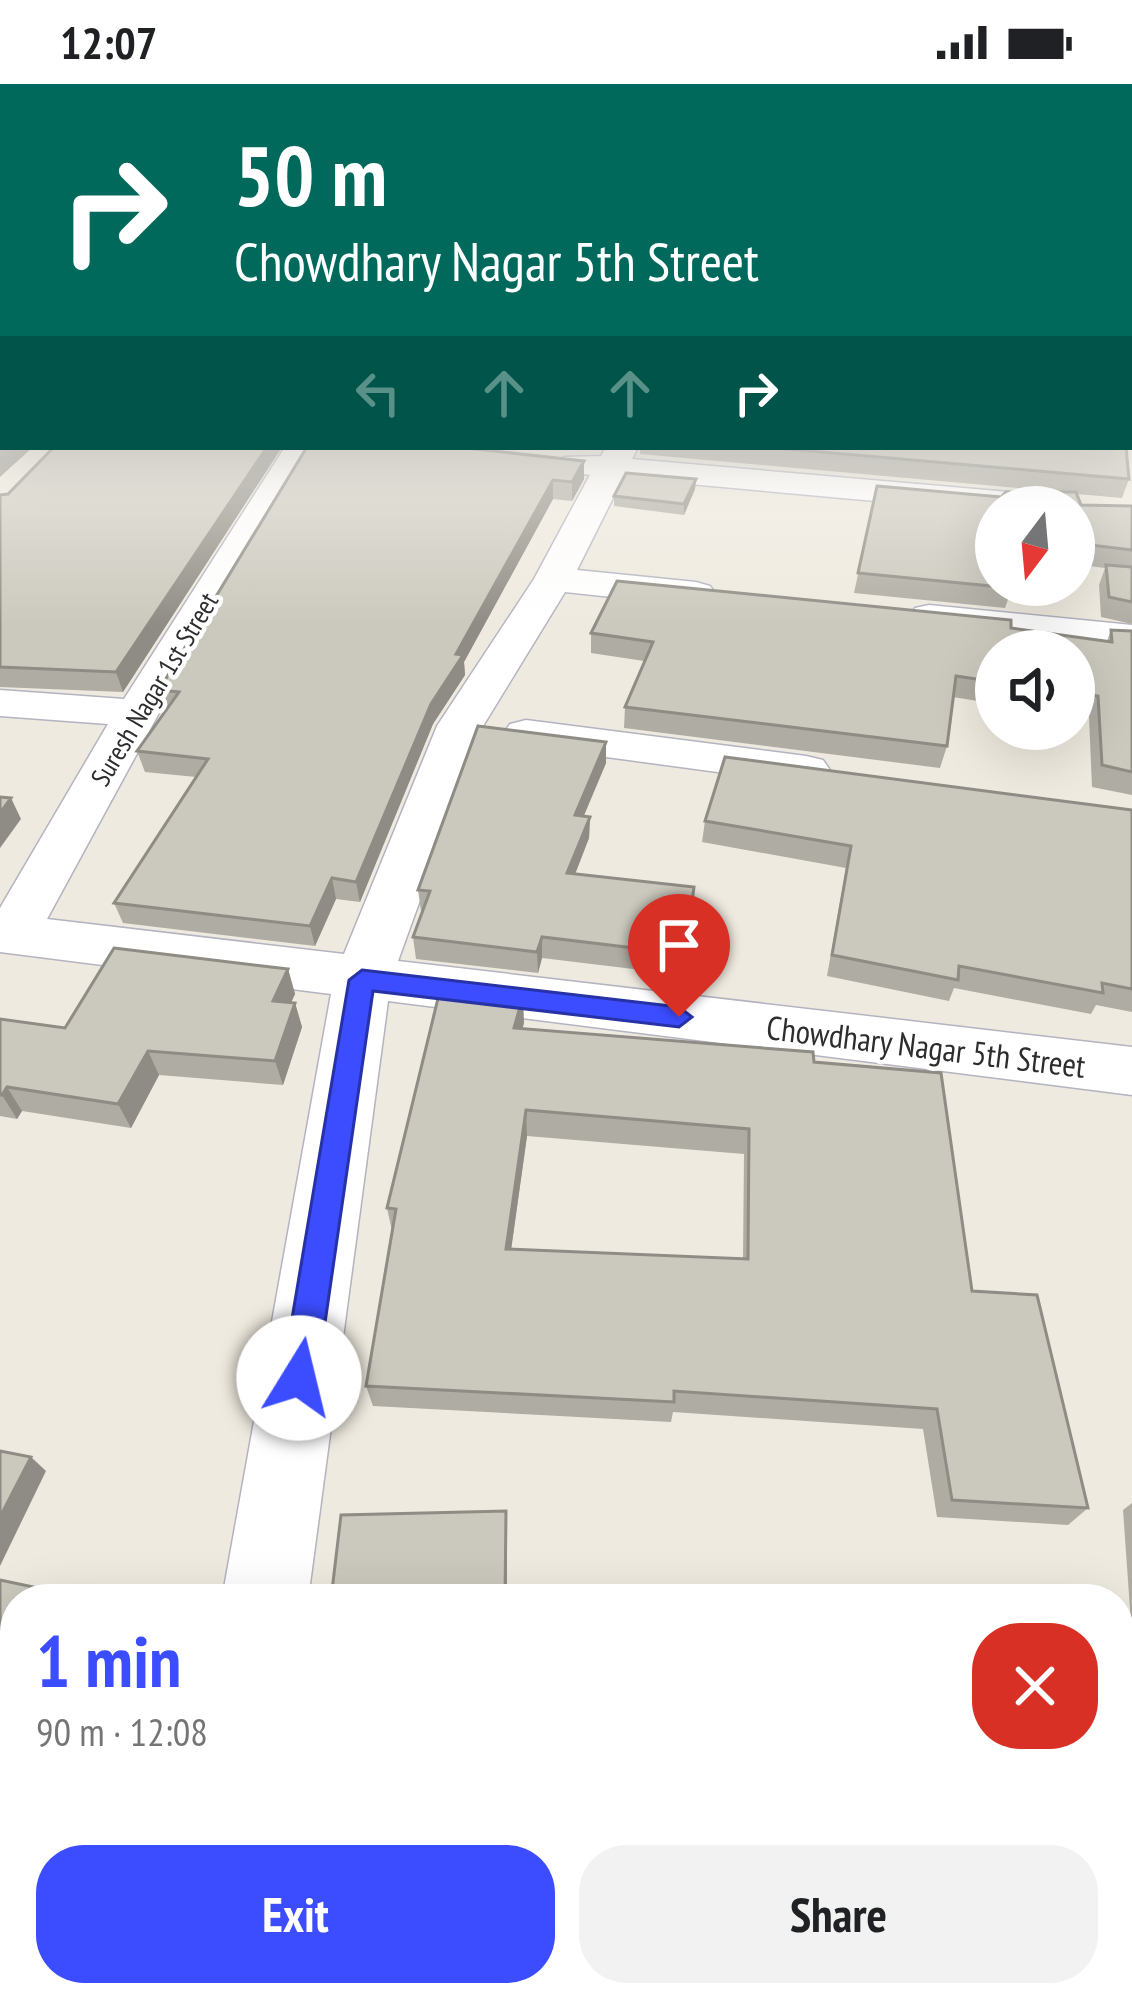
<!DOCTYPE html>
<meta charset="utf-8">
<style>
body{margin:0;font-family:"PT Sans Narrow",sans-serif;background:#f2f2f2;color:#202124;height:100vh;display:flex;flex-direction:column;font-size:45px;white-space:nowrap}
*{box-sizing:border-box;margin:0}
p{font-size:39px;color:#757577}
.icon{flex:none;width:66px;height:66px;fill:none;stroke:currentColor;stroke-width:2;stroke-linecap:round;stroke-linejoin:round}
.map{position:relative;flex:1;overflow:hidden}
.details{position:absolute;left:0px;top:1500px;width:1134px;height:423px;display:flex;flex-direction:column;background:#fff;border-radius:48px 48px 0 0;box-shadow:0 12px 48px #0002}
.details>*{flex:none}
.guide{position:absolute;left:0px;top:0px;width:1134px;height:366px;box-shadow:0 12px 48px #0002;background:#00695c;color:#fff;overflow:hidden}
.needle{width:78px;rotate:196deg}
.fabs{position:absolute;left:975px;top:402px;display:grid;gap:24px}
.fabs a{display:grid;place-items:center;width:120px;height:120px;border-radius:50%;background:#fff;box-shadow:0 12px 48px #0002;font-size:60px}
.pin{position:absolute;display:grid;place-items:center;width:102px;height:102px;color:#fff;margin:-123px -51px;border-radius:50% 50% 50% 0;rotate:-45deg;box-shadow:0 0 12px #0007}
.pin .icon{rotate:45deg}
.me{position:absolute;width:132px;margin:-66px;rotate:9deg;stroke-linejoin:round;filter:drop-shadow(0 0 9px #0008)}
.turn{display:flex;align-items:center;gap:42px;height:252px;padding:0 36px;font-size:54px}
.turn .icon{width:156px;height:156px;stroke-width:2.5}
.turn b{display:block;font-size:84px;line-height:102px}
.lanes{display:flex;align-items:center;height:114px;padding:0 36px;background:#0003;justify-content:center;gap:60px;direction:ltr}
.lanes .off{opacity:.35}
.round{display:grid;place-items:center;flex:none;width:126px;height:126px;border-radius:48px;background:#f2f2f2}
.overview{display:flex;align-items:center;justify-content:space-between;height:204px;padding:0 36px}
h1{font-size:72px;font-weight:700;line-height:90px;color:#3c4dff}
.action{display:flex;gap:24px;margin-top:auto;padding:24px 36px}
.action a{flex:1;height:138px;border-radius:48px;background:#3c4dff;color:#fff;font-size:48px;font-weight:700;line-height:138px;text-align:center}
.action a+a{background:#f2f2f2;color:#202124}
.status{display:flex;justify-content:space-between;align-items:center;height:84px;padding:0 60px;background:#fff;direction:ltr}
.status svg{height:33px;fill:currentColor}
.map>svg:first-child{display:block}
</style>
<div class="status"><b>12:07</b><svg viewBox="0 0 49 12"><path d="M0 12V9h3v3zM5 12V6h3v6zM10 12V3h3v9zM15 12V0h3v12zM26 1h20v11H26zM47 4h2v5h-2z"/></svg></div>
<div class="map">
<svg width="1132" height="1921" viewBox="0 0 1132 1921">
<rect width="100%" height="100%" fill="#efeadf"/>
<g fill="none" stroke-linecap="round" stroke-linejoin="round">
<g stroke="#b3b3c1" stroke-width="3">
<g id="street">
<rect x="1131" y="323" width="1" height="18"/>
<polygon points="285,363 317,363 159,629 47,835 344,870 437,642 534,495 590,391 564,387 559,380 564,373 601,372 606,363 638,363 632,375 1054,412 1066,416 1072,423 996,423 996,428 623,394 577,486 696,498 710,502 716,510 710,518 696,522 565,508 483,642 398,877 1132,963 1132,1011 388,917 308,1515 222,1515 331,910 0,868 0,824 108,640 0,632 0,606 124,615"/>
<polygon points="929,521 1132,541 1132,565 915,542 909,533 915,524"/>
<polygon points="526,636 806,672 823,676 830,686 823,696 806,700 510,660 503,650 510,640"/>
<polygon points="0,1737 15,1740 15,1838 0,1835"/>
<polygon points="149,1908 253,1908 251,1921 147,1921"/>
</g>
</g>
<use href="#street" fill="#fff" fill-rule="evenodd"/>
</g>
<g fill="#afaca3" fill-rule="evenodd">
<polygon points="54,363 282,363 123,608 0,603 0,411 8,410"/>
<polygon points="307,363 584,395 572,417 553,415 464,578 465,591 433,640 360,818 336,815 315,862 123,839 114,819 196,693 145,688 137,667 166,626 159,606"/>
<polygon points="536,363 602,363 599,366"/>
<polygon points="640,363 1126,363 1129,395 1122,414 1077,410 1081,421 1132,422 1132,540 1101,533 1099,501 1105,484 1074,480 1074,423 996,423 1012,504 1005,524 854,509 877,402 1001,413 1062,408 640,370"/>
<polygon points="696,395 695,405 684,431 614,422 614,412"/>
<polygon points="1011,544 1107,557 1111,546 1132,547 1132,711 1092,703 1089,633 1074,631 1074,567 996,567 996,620 953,613 947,662 940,684 624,644 625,623 644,577 591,569 591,549"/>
<polygon points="606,658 606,679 584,732 590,733 589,754 575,790 694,803 683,891 542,874 538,889 416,875 413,853 423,827 421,827 418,806"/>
<polygon points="1132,726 1132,928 1096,921 1091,930 954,904 949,917 827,892 846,784 702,758 705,737"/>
<polygon points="288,885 295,910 291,918 295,919 302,943 283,1001 159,991 131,1044 22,1027 17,1035 0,1032 0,935 65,944"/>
<path d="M524 939 522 945 814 978 972 1207 1088 1424 1068 1441 937 1433 923 1345 673 1328 671 1338 373 1322 366 1302 392 1147 387 1124ZM527 1052 744 1070 743 1175 511 1165Z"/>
<polygon points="1132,1419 1132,1553 1123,1426"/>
<polygon points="733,1908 1119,1908 1132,1921 734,1921"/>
</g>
<g fill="#8e8c84">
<polygon points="6,363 33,363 0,393 0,369"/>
<polygon points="267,363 282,363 123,608 116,588"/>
<polygon points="584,377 584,395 572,417 572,398"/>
<polygon points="696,395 695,405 684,431 684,420"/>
<polygon points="553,396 553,415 464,578 465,591 433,640 360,818 356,798 431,620 456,570"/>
<polygon points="606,658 606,679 575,752 575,731"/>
<polygon points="11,714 21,735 0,764 0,729"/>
<polygon points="590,733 589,754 567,811 567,789"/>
<polygon points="332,794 336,815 315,862 310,842"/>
<polygon points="542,853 542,874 538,889 537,868"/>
<polygon points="288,885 295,910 281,941 273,917"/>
<polygon points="523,912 524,939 515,970 514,944"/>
<polygon points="295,919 302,943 283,1001 275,977"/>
<polygon points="148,967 159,991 131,1044 118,1020"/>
<polygon points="7,1003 22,1027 17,1035 2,1011"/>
<polygon points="526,1026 527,1052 508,1188 506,1165"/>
<polygon points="31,1373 46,1387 0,1482 0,1433"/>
<polygon points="506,1427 507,1441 507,1515 505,1515"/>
</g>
<g fill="#cbc8bd" stroke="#8e8c84" stroke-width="3" fill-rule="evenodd">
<polygon points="0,273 3,273 3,363 6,363 0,369"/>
<polygon points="54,363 267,363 116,588 0,583 0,411 8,410"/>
<polygon points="307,363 457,363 584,377 572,398 553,396 456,570 463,571 431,620 356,798 332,794 310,842 114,819 208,675 137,667 179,608 159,606"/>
<polygon points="764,363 1126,363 1129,395"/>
<polygon points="626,389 696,395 684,420 614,412"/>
<polygon points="877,402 1001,413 1006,408 1076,408 1081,421 1132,422 1132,466 1074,459 1074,423 996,423 996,501 1012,501 1012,504 858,489"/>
<polygon points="1106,481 1132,483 1132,518 1109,513"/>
<polygon points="617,497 1011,536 1011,544 1112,558 1111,546 1132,547 1132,688 1102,681 1098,612 1074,609 1074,567 996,567 996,598 956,592 947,662 625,623 653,558 591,549"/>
<polygon points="478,642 606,658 575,731 590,733 567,789 694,803 685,870 542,853 537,868 413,853 430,807 418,806"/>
<polygon points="725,673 1132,726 1132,905 1102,899 1103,909 959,882 958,896 832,871 851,762 705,737"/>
<polygon points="0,713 11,714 0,729"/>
<polygon points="114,864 288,885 273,917 295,919 275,977 148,967 118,1020 7,1003 2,1011 0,1011 0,935 65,944"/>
<path d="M441 902 523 912 514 944 813 968 814 978 941 989 972 1207 1037 1211 1088 1424 952 1416 937 1325 674 1307V1318L366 1302 396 1125 387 1124ZM526 1026 749 1045 748 1175 506 1165Z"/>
<polygon points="0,1367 31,1373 0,1433"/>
<polygon points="506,1427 505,1515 331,1515 341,1431"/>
<polygon points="0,1496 90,1515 15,1515 15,1701 0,1698"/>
<polygon points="1119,1767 1132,1813 1132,1921 745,1921 744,1908 1119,1908"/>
</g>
<linearGradient id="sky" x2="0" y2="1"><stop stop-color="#76baee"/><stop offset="0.5" stop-color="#f8f6f1"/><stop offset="1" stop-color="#f8f6f1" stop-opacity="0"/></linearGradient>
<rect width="1132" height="542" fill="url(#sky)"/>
<polygon fill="#3c4dff" stroke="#2732a6" stroke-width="3" points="362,886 679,923 692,933 679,943 373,907 317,1294 312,1306 299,1310 287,1306 282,1294 349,896"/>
<g text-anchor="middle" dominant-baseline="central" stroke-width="9" stroke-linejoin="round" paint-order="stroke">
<g font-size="27" fill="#2d2d2d" stroke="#fff">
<text transform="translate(154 605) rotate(-59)">Suresh Nagar 1st Street</text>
</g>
<g font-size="33" fill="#2d2d2d" stroke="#fff">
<text transform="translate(926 962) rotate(7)">Chowdhary Nagar 5th Street</text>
</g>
</g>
</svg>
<div class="fabs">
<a><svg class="needle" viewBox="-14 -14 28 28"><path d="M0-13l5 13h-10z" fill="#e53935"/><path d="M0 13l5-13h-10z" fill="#757577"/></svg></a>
<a><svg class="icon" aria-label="sound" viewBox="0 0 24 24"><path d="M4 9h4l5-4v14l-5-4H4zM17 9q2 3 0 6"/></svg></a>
</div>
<div class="pin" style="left:679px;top:933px;background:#d93025"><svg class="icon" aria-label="arrive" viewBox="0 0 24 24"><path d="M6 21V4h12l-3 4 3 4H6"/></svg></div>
<svg class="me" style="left:299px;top:1294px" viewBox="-20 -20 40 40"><circle r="19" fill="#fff"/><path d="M0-13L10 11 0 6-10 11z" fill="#3c4dff"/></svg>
<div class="guide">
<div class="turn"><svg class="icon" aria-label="right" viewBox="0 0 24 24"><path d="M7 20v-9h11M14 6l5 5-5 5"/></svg><div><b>50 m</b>Chowdhary Nagar 5th Street</div></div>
<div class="lanes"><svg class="icon off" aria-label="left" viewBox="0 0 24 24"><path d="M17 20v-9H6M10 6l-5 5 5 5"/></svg><svg class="icon off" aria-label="ahead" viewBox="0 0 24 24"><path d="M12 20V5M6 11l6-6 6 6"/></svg><svg class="icon off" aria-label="ahead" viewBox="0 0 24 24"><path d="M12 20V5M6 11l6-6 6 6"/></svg><svg class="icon" aria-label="right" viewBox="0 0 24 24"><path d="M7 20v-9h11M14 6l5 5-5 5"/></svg></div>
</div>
<section class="details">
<div class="overview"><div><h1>1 min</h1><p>90 m · 12:08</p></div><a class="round" style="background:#d93025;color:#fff"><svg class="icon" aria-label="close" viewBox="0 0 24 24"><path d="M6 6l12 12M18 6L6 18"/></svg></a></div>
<div class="action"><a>Exit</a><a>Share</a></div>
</section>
</div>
